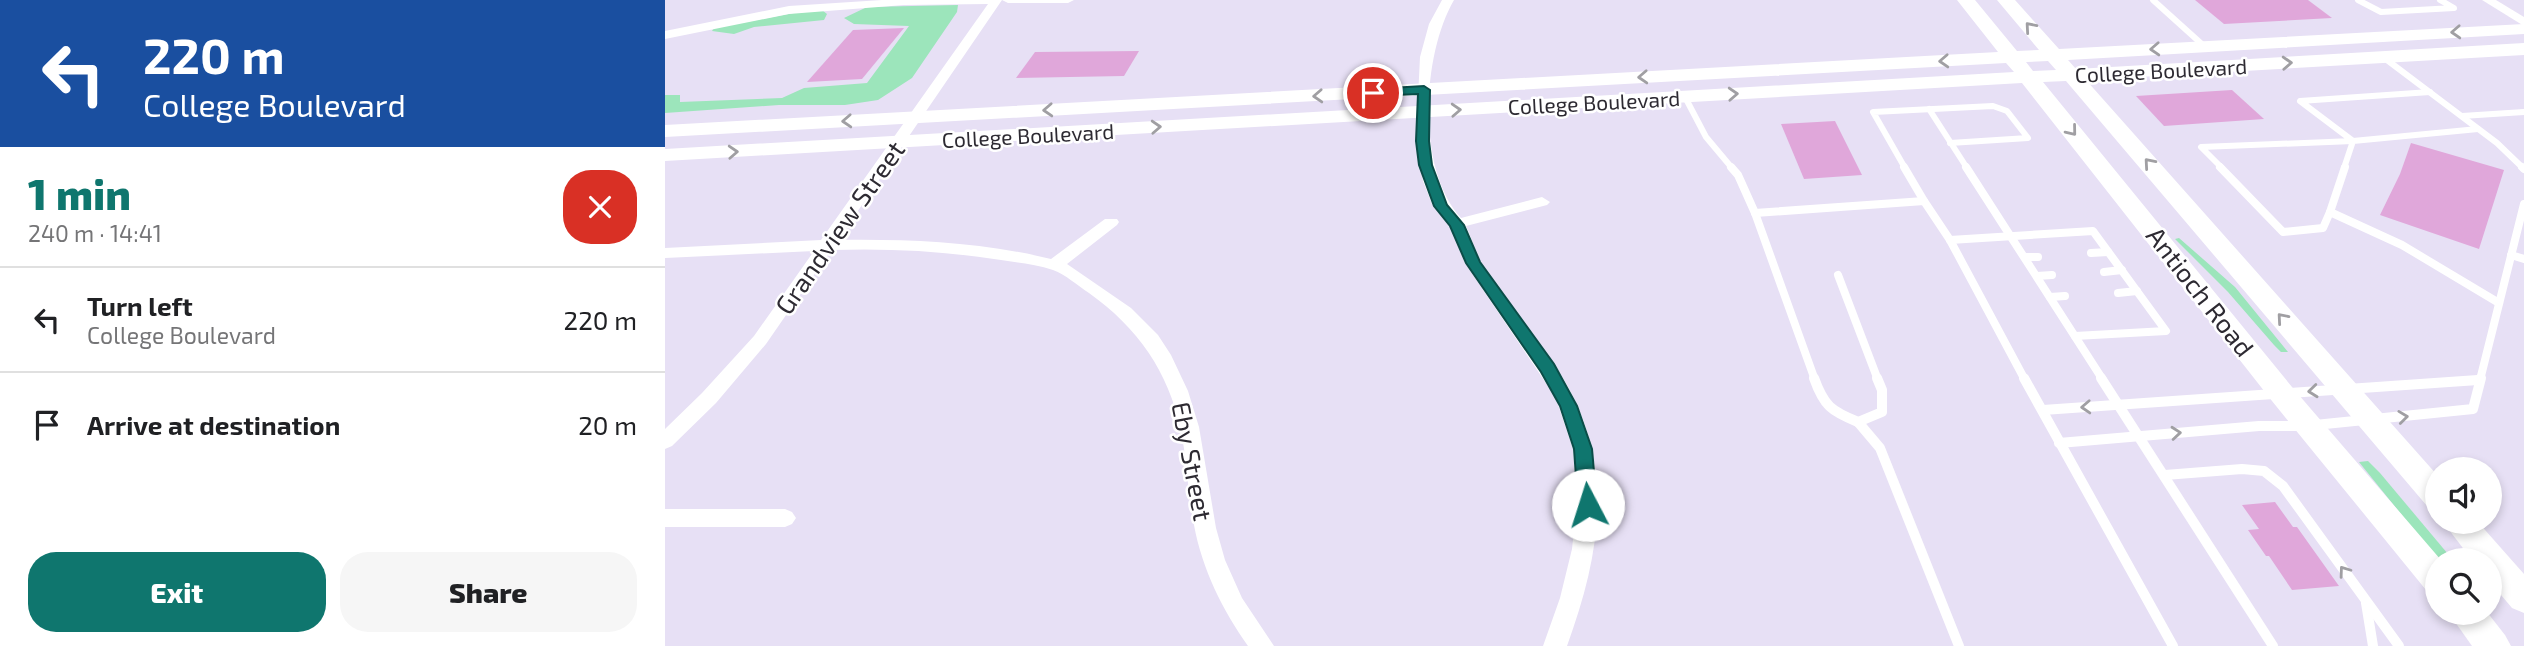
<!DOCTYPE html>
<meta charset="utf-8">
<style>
body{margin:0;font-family:"Exo 2",sans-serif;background:#f6f6f6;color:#202124;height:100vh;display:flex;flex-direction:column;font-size:26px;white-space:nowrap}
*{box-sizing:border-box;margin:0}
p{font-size:23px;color:#757577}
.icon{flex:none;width:38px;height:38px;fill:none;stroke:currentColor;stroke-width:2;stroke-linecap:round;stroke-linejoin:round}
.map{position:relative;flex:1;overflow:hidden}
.sheet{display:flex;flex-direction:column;background:#fff;width:665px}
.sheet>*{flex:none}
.hud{background:#1a4fa0;color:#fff;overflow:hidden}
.tools{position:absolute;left:1760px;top:457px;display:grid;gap:14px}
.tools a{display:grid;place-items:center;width:77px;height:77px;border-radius:50%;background:#fff;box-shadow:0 4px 10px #0003;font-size:35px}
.pin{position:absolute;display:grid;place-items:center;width:60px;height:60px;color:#fff;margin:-30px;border:4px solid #fff;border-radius:50%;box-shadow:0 2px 7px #0007}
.me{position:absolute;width:77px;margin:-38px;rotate:355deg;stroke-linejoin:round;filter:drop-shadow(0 0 5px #0008)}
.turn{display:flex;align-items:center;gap:24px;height:147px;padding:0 28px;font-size:32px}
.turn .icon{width:91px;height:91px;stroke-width:2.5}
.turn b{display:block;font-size:49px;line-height:60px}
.round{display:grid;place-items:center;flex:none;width:74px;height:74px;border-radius:28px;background:#f6f6f6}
.head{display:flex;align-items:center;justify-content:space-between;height:119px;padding:0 28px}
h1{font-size:42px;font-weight:800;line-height:52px;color:#0f766e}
.button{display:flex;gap:14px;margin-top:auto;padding:14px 28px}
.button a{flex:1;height:80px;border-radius:28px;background:#0f766e;color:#fff;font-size:28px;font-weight:800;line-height:80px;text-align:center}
.button a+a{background:#f6f6f6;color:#202124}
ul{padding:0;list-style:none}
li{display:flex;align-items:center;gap:21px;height:105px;padding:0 28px;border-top:2px solid #e0e0e0}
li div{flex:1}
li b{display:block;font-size:26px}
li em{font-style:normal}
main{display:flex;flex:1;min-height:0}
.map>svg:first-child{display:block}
</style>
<main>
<section class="sheet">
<div class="hud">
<div class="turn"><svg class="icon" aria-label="left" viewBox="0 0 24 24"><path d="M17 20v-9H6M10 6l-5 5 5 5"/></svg><div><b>220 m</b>College Boulevard</div></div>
</div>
<div class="head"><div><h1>1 min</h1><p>240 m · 14:41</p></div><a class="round" style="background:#d93025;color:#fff"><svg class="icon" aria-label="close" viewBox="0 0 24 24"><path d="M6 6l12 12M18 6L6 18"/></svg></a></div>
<ul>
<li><svg class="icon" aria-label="left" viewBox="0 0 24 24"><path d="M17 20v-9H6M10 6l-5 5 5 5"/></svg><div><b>Turn left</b><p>College Boulevard</p></div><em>220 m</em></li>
<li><svg class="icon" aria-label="arrive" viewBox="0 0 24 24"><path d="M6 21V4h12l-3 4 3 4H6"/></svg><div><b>Arrive at destination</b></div><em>20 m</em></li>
</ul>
<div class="button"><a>Exit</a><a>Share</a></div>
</section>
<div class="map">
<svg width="1859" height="646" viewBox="0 0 1859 646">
<rect width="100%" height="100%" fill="#e7e0f5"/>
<g fill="#9ce5bb">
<polygon points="293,5 292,12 247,78 213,100 180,105 114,105 0,113 0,95 15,95 15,102 117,98 139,88 202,83 244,26 189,24 179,18 202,7"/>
<polygon points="157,10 162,14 159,20 89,27 69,34 47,31 49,28 134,12"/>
<polygon points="1514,238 1570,287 1623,352 1616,352 1609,345 1563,292 1510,239"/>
<polygon points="1703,461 1715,473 1788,560 1773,560 1694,462"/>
</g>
<g fill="#e0a7da">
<polygon points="1530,0 1643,0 1667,18 1559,24"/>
<polygon points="239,28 197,79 142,82 188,30"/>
<polygon points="474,51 459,76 351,78 370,52"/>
<polygon points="1567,90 1599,119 1499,126 1471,96"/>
<polygon points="1170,121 1197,175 1139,179 1116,124"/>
<polygon points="1746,143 1839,170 1814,249 1715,215 1735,174"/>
<polygon points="1610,502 1628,527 1632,527 1674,586 1627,590 1604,556 1601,556 1583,530 1594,529 1577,505"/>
</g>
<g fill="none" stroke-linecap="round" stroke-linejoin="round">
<g stroke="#fff" stroke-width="6">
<polyline points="1488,0 1539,46"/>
<polyline points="1693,0 1716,12 1789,8 1775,0"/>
<polyline points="1718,57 1832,143 1858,168"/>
<polyline points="1020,97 1041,137 1067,168"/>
<polyline points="1264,109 1302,168"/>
<polyline points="1797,116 1859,112"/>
<polyline points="1240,168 1208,112 1328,106 1342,111 1363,138 1285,143"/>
<polyline points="1557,168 1536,147 1688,141 1635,101 1765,92"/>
<polyline points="1679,168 1688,141 1813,129"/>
</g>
<g stroke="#fff" stroke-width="8">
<polyline points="1066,167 1073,175 1090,213 1150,380"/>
<polyline points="1239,167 1259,201"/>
<polyline points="1301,167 1438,380"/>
<polyline points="1555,167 1618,232 1658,228 1665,212 1737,245 1834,303"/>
<polyline points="1857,167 1859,169"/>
<polyline points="1665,212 1680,167"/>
<polyline points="1090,213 1259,201 1285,240 1360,380"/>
<polyline points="1285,240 1428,231 1501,331 1410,336"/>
<polyline points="1426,253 1443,252"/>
<polyline points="1846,255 1859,259"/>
<polyline points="1360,257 1373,257"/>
<polyline points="1439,272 1457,270"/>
<polyline points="1173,275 1213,380"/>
<polyline points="1372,276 1387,275"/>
<polyline points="1453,293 1472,291"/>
<polyline points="1385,297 1400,296"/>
<polyline points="1815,380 1859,204"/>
</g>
<g stroke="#fff" stroke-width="10">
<path d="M1149 378C1159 406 1166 411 1193 422L1217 412V390L1212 378"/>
<polyline points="1359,378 1508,646"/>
<polyline points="1436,378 1608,646"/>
<polyline points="1378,410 1813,380"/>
<polyline points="1193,422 1215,448 1294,646"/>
<polyline points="1650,425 1808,409 1816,378"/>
<polyline points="1394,443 1594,426 1636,426"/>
<polyline points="1500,475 1577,469 1599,471 1618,486 1734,646"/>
<polyline points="1701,603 1708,646"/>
</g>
<g fill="#fff" fill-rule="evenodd">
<path d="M217 0H337L173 240C244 239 317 242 386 259L440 219H452L454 222 452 225 402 264 466 308 493 335 506 355 523 391 534 427 551 528 560 560 577 598 609 646H583C558 611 537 569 529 525 523 494 522 462 516 430 503 371 473 328 424 293 412 285 401 275 388 270 371 264 353 263 336 260 279 251 223 248 166 250L101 344 51 403 7 446 0 449V429L37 393 89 336 149 251 0 258V248L156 240 323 4 239 5 124 14 0 39V31L124 6Z"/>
<polygon points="337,0 409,0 403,3 343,3"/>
<path d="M777 0H789C757 55 751 169 796 218L877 197 885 202 882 205 801 226C807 238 809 250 815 261 836 300 869 332 893 370 951 460 937 550 902 646H878L895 598 907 549 912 500 908 449 891 398 800 263 785 225 767 204 758 181 751 139 755 57 764 24Z"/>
<polygon points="1817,0 1831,0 1859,17 1859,26"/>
<polygon points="0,509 120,509 127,512 131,518 127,524 120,527 0,527"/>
</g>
<g fill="#fff" fill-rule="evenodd">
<path d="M1292 0H1310L1352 51 1374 50 1332 0H1350L1394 49 1859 24V34L1403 60 1411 69 1859 43V55L1421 80 1773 476V509L1762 506 1401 81 1378 82 1627 387 1776 560H1773V594L1761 590 1607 401 1357 83 0 161V149L1349 72 1341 63 0 137V125L1333 52ZM1383 61 1391 70 1368 71 1361 62Z"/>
<polygon points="1778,522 1813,522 1859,574 1859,613 1847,608 1825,582 1825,560 1807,560"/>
<polygon points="1783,612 1822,612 1840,635 1846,646 1807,646"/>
</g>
</g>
<defs><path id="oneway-chevron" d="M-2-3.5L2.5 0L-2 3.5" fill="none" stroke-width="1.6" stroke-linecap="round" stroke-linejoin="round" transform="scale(1.75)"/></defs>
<g stroke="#a09fa3">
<use href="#oneway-chevron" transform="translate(1365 27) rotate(-131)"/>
<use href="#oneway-chevron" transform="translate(1791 32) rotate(177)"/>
<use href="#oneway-chevron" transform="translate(1490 49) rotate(177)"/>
<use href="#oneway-chevron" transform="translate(1279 61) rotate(177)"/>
<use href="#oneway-chevron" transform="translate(1622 63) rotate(-3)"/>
<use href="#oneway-chevron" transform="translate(978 77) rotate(177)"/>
<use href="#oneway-chevron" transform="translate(1068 94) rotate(-3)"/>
<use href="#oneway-chevron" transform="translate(653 96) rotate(177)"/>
<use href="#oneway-chevron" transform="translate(383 110) rotate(177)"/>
<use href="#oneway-chevron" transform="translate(791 110) rotate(-3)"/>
<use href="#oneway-chevron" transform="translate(182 121) rotate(177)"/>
<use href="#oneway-chevron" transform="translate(491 127) rotate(-3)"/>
<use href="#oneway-chevron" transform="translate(1407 131) rotate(51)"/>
<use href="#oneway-chevron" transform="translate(68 152) rotate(-3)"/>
<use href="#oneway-chevron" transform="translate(1484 163) rotate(-131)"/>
<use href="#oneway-chevron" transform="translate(1617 318) rotate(-131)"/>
<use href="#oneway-chevron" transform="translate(1648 391) rotate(174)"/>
<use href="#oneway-chevron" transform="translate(1421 407) rotate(177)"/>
<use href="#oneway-chevron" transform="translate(1738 417) rotate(-7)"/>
<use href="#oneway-chevron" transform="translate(1511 433) rotate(-5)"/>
<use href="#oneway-chevron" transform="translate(1679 571) rotate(-126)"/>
</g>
<polygon fill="#0f766e" stroke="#0a4d48" stroke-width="2" points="759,86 765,90 764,141 767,165 782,205 799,225 815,262 889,364 912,406 927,449 932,505 929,511 923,513 916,511 913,505 909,449 895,406 876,372 801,263 785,226 769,206 754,165 751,141 753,94 708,96 701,93 708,89"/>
<g text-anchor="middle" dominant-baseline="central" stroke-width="5" stroke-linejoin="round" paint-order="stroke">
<g font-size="21" fill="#2d2a32" stroke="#fff">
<text transform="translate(1496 70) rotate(-3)">College Boulevard</text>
<text transform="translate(929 102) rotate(-3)">College Boulevard</text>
<text transform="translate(363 135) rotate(-3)">College Boulevard</text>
</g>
<g font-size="26" fill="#2d2a32" stroke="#fff">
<text transform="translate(174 227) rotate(-55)">Grandview Street</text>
<text transform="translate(1536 291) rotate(52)">Antioch Road</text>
<text transform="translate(528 461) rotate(79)">Eby Street</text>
</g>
</g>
</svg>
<div class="tools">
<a><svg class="icon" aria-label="sound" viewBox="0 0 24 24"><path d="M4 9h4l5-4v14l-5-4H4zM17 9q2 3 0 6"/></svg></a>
<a><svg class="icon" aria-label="search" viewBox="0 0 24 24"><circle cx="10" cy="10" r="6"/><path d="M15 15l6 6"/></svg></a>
</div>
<div class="pin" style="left:708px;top:93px;background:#d93025"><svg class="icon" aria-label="arrive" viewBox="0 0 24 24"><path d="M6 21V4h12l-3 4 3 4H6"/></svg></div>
<svg class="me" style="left:923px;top:505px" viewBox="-20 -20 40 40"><circle r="19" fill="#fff"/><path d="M0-13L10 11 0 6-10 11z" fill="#0f766e"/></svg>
</div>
</main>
